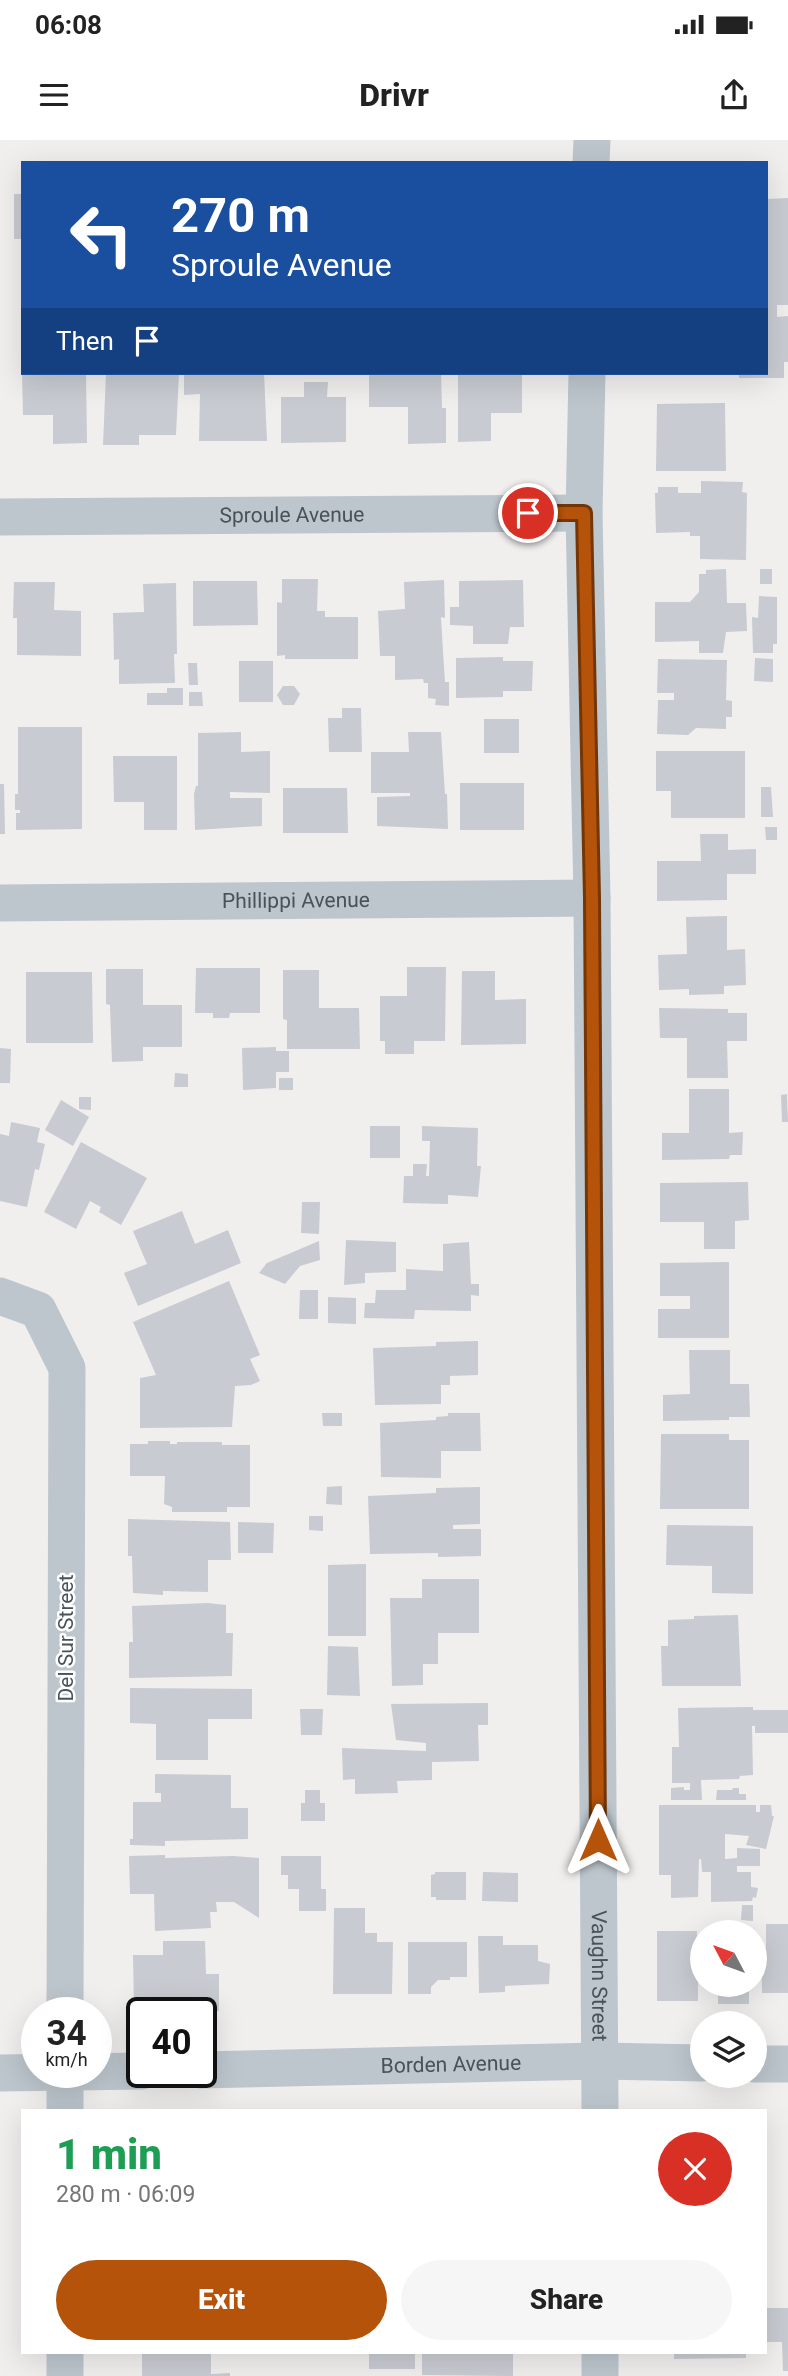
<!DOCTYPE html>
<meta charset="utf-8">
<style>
body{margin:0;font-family:Roboto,sans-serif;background:#f6f6f6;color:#222;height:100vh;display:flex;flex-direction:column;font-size:26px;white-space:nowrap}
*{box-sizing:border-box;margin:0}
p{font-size:23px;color:#767676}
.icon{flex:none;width:38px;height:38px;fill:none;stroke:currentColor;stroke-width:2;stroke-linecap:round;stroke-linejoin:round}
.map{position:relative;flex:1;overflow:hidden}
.details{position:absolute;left:21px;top:1969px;width:746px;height:245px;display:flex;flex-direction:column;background:#fff;border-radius:0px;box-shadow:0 7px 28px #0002}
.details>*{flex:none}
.banner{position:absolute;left:21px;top:21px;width:747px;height:214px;border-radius:0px;box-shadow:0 7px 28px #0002;background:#1a4fa0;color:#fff;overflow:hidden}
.needle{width:46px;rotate:311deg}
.tools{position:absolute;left:690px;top:1780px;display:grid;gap:14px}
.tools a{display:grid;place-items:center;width:77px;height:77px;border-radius:50%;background:#fff;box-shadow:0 7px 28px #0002;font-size:35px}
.speed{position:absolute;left:21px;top:1857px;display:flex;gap:14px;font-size:35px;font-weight:700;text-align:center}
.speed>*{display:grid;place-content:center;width:91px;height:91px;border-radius:50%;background:#fff;box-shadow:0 7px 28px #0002;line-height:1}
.speed small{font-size:18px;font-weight:400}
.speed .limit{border:4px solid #111;border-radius:10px;background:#fff;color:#111}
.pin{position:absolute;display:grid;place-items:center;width:60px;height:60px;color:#fff;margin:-30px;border:4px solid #fff;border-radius:50%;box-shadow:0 2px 7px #0007}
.me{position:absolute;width:77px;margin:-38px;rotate:0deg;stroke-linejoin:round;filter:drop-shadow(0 0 5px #0008)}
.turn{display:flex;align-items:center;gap:24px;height:147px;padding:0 35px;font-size:32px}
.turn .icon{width:91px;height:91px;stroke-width:2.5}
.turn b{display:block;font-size:49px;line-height:60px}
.then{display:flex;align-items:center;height:66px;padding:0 35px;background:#0003;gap:14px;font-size:26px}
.round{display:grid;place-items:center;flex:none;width:74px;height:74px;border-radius:37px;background:#f6f6f6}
.summary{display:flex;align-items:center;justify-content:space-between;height:119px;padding:0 35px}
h1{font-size:42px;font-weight:800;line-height:52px;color:#1e9e55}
.cta{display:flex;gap:14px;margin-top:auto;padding:14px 35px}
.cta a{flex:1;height:80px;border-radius:42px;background:#b45309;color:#fff;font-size:28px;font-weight:800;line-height:80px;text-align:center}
.cta a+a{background:#f6f6f6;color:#222}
.status{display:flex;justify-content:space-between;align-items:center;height:49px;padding:0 35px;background:#fff;direction:ltr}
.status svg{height:19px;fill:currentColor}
header{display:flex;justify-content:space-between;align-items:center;height:91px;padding:0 35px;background:#fff;font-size:32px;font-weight:800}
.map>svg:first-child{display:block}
</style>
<div class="status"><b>06:08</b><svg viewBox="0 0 49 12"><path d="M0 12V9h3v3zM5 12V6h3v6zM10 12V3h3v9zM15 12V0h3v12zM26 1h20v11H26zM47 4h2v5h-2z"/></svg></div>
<header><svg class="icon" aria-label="menu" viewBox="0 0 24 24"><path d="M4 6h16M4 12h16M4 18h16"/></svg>Drivr<svg class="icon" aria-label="share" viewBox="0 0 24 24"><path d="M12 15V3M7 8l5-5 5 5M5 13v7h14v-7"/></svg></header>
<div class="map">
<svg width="788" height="2236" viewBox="0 0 788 2236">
<rect width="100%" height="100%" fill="#f1eeee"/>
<g fill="#c8cbd1">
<rect x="14" y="54" width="9" height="45"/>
<polygon points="788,58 788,165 777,165 777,177 788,176 788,222 784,222 784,238 739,238 739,233 766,233 766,59"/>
<polygon points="22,233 86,233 87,303 53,304 53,275 23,275"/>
<polygon points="106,233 179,233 176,295 139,295 139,305 103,305"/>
<polygon points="184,233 264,233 267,301 199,301 200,254 184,255"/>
<polygon points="369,233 441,233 442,268 446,268 446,303 408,304 408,267 369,267"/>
<polygon points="458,233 522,233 522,273 491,273 491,301 458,302"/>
<polygon points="304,242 328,242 327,257 346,257 346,302 281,303 281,257 304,257"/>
<polygon points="725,263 726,331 656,331 657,264"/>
<polygon points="701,341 743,342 742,352 747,353 746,420 700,419 700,396 690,396 690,392 656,393 655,353 658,353 658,347 678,347 678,353 701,353"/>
<polygon points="726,429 727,463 746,463 747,491 726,492 723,513 699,513 699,501 655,502 655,462 690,462 699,452 699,434 706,434 706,430"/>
<rect x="760" y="429" width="12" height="15"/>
<polygon points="282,439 318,439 317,471 325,471 325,477 358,477 358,519 285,519 285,515 277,516 277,462 282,463"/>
<polygon points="444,440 445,478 441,477 443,511 445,542 449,542 449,566 435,565 436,559 428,558 428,543 424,543 423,539 395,540 395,516 380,516 378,471 405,469 404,442"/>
<polygon points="523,440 524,487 510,487 508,504 473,504 473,486 450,485 450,467 459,467 459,441"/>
<polygon points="193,441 257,441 258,485 193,486"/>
<polygon points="14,442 55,442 54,470 81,471 81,516 17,515 17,478 13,478"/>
<polygon points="176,443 177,514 174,514 175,543 119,544 119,519 114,520 113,473 144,472 143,444"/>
<polygon points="759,456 777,457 777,504 773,504 773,513 753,513 752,477 758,478"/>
<polygon points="503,517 503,521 533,521 532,551 503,551 503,557 456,558 456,518"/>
<polygon points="755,518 773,519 773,542 754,541"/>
<polygon points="658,519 727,520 726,560 732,561 732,577 726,577 726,589 696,588 688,595 657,594 658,560 674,560 674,553 657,553"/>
<rect x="239" y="521" width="34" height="41"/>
<polygon points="188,523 197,523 198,545 189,545"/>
<polygon points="283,546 294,546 300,554 294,565 283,565 277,555"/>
<polygon points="167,548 183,548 183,565 147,565 147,553 167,553"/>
<polygon points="189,552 202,552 203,566 189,566"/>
<polygon points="342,568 361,568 362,612 329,612 328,578 342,578"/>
<rect x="484" y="579" width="35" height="34"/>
<polygon points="18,587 82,587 82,689 16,690 16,673 20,673 20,670 15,670 15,654 18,654"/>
<polygon points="241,592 241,612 270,611 270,653 230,652 230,658 262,658 262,686 195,690 194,654 196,646 198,646 198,593"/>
<polygon points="408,592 441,592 445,654 447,654 448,689 377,686 377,657 410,656 410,653 371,653 371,612 409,612"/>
<polygon points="656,611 745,611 745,678 671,678 671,651 656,651"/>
<polygon points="113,616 177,616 177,690 144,690 144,662 114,662"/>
<rect x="460" y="643" width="64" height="47"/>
<polygon points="0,644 4,644 5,694 0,694"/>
<polygon points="761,647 771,647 773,677 761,677"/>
<polygon points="283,648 347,648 348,693 283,693"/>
<polygon points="765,687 777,687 777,700 766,700"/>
<polygon points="700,694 728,694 728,710 756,709 756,734 727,734 727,760 657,761 657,721 701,721"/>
<polygon points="727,776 727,810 745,809 746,845 724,846 724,854 689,855 689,849 659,850 658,815 687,814 686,777"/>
<polygon points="407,827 446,827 445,901 414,901 414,914 385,914 385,901 380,901 380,856 407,856"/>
<polygon points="196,828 260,828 260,873 230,873 229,878 213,878 213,873 195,873"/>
<polygon points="106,829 143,829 143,865 182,865 182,907 143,907 143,921 112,922 110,865 106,864"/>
<polygon points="283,830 319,830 319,868 359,868 360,909 287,909 287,880 283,879"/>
<polygon points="462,831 495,831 495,860 526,859 526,904 461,905"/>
<polygon points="26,832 92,832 93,903 26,903"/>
<polygon points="659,868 728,869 728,873 747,873 747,901 727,901 728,938 687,938 687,898 660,898"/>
<polygon points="276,907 276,911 289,911 289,932 276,932 276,948 243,950 242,908"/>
<polygon points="0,908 11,909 10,943 0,943"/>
<polygon points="175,933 188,934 188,947 174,947"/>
<rect x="279" y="938" width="14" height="12"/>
<polygon points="689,949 729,949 729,993 743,992 742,1015 730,1015 729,1019 662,1020 662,993 689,993"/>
<polygon points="787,954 788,982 782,982 781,955"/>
<polygon points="79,957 91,957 91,970 79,969"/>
<polygon points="61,960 89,977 73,1006 45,990"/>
<polygon points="11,982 40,988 37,1002 45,1004 39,1030 35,1029 27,1067 0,1061 0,994 9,996"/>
<rect x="370" y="986" width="30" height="32"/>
<polygon points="422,986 478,988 477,1026 481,1026 478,1057 448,1055 448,1064 403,1063 404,1036 413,1036 413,1024 427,1024 426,1036 429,1036 430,1001 422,1001"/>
<polygon points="81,1002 147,1038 121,1085 99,1072 101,1067 90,1061 76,1089 44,1072"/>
<polygon points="748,1042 749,1080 735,1081 735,1109 704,1109 704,1082 660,1082 660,1043"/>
<polygon points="302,1062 320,1062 319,1094 301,1093"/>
<polygon points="182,1071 195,1104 228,1090 241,1123 138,1166 124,1133 147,1124 133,1091"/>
<polygon points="346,1100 396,1102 396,1132 365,1133 365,1143 344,1145"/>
<polygon points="319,1101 320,1120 300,1126 285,1144 259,1133 267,1123"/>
<polygon points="469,1102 471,1144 479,1144 479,1156 471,1155 471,1171 415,1170 414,1179 364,1178 365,1163 375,1163 376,1150 406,1150 406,1129 443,1131 443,1104"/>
<polygon points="729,1122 729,1198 658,1198 658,1169 690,1169 690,1156 660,1156 660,1123"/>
<polygon points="229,1141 260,1215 250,1219 260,1241 251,1245 235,1246 232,1287 140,1288 140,1238 156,1235 133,1182"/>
<polygon points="300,1150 318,1150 318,1179 299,1179"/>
<polygon points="328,1157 356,1158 356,1184 328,1183"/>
<polygon points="478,1201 478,1235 450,1236 450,1245 441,1245 441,1264 375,1265 373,1208 436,1206 436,1202"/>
<polygon points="689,1210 730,1210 730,1244 749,1244 750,1277 729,1277 729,1280 663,1281 663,1255 690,1254"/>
<polygon points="322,1273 342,1273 342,1286 323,1286"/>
<polygon points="448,1273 480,1273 481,1311 441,1311 441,1338 381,1337 380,1283 436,1280 436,1277 448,1276"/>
<polygon points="661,1294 729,1294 729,1300 749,1300 749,1369 660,1369"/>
<polygon points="148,1301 170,1301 170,1304 177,1304 177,1302 222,1302 222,1305 250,1305 250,1367 227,1367 227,1372 172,1372 172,1367 164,1364 165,1336 130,1336 130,1304 148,1304"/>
<polygon points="342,1346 342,1365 326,1364 327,1347"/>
<polygon points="480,1347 480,1384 453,1385 453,1389 481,1389 481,1416 438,1417 438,1413 370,1414 368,1356 436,1353 436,1348"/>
<polygon points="309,1376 323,1376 323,1391 309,1390"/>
<polygon points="128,1379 230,1382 231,1420 208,1420 208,1452 163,1451 163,1455 133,1453 132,1416 128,1416"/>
<polygon points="238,1382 274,1383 273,1413 238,1413"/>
<polygon points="667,1385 753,1386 753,1454 712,1453 712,1426 666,1425"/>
<polygon points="366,1424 366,1496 328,1496 328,1425"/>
<polygon points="422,1439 479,1439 479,1493 438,1493 438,1524 423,1524 423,1545 392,1546 390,1458 422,1458"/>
<polygon points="208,1463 226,1465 226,1493 233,1493 232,1536 129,1538 129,1502 133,1502 132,1466"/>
<polygon points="738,1475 741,1546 662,1546 661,1506 668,1506 668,1480 694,1479 694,1476"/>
<polygon points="328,1506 358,1507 360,1556 327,1555"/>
<polygon points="130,1548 252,1549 252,1579 208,1579 208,1620 156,1620 156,1584 130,1583"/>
<polygon points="488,1563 488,1585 478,1585 479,1621 432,1622 432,1640 397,1641 398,1653 355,1654 355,1639 343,1640 342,1608 426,1611 426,1603 396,1600 391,1564"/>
<polygon points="753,1567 753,1570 788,1570 788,1593 755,1593 755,1586 752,1586 753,1635 740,1636 739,1639 701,1640 702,1660 671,1660 671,1648 684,1647 684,1650 690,1650 690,1643 672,1643 672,1607 679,1607 678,1568"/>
<polygon points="300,1569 323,1569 322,1595 301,1595"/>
<polygon points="155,1634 231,1635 231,1668 248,1668 248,1699 165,1701 165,1706 130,1705 130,1699 133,1699 133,1662 161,1662 161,1653 155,1653"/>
<polygon points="733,1648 739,1648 739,1654 746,1654 746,1660 716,1660 717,1650 732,1650"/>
<polygon points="305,1650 320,1650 320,1663 325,1663 325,1681 301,1681 301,1663 305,1663"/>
<polygon points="659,1665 756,1665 756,1672 760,1672 760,1665 771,1665 772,1676 774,1676 766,1709 746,1705 749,1696 725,1694 725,1719 737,1718 737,1708 760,1709 760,1726 737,1726 737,1732 751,1732 751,1747 758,1748 756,1758 753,1757 752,1761 711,1762 711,1732 702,1732 701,1719 699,1719 698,1757 671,1758 671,1735 659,1735"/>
<polygon points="165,1715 165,1718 233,1716 259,1718 259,1778 234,1762 216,1762 217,1772 210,1772 211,1788 155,1791 154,1754 130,1754 129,1716"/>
<polygon points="281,1716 321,1716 321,1749 326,1749 326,1771 299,1771 299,1749 288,1749 288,1735 281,1735"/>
<polygon points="435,1732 466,1732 466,1760 436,1760 436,1757 431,1757 431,1735 435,1734"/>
<polygon points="483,1732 518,1733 518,1762 482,1761"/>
<polygon points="742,1765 753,1765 753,1781 741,1780"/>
<polygon points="334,1768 365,1768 365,1793 377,1793 377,1802 393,1802 392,1854 333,1854"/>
<polygon points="766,1784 788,1784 788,1853 762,1853 761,1808 766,1808"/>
<polygon points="657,1791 697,1791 697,1800 702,1800 702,1815 698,1815 698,1861 657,1861"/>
<polygon points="478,1796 503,1796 503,1805 538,1805 538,1821 550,1824 549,1844 505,1846 505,1852 479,1853"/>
<polygon points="163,1801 205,1801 206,1834 219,1834 219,1871 187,1871 187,1866 134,1869 133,1815 163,1815"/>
<polygon points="408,1802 467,1802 467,1837 450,1837 450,1840 438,1840 431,1847 431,1854 408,1854"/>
<rect x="718" y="1844" width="31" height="20"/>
<polygon points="765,2168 788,2168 788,2231 783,2231 782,2202 765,2202"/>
<polygon points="142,2212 211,2212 211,2234 230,2233 230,2236 142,2236"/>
<rect x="369" y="2212" width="46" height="17"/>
<polygon points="422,2212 513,2212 513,2236 422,2235"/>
<polygon points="674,2212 746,2212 746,2218 674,2219"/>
</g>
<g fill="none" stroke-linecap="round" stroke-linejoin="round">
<g stroke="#bdc6cd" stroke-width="37">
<polyline points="591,23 592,0"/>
<path id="s1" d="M587 233 584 373 592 758 600 1970"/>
<path id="s2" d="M0 377 584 373"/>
<path id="s3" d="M0 763 592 758"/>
<polyline points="0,1156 38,1170 67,1228 65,1872"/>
<polyline points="754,1924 788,1924"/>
<path id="s4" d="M201 1930 600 1921 702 1923"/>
<polyline points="65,1932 65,1970"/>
<polyline points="0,1933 142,1931"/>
<polyline points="65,2212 65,2236"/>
<polyline points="600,2212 600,2236"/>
</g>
</g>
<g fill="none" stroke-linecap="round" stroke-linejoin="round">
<g stroke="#753606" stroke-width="18">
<polyline id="route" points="528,373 584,373 592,758 598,1700"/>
</g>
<use href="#route" stroke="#b45309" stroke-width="12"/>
</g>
<g text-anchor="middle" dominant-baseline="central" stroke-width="5" stroke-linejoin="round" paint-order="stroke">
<g font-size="21" fill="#47525b" stroke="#fff">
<text stroke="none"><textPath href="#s2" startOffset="292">Sproule Avenue</textPath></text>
<text stroke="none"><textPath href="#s3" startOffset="296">Phillippi Avenue</textPath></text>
<text transform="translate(66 1498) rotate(-90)">Del Sur Street</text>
<text stroke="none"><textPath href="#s1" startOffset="1603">Vaughn Street</textPath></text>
<text stroke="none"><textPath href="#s4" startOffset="250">Borden Avenue</textPath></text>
</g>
</g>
</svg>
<div class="tools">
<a><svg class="needle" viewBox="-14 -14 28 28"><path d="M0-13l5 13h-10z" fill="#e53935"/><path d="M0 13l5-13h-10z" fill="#767676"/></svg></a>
<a><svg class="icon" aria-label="layers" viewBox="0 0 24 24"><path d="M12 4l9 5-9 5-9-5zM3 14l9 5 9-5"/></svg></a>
</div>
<div class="speed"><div>34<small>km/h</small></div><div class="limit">40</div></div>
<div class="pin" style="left:528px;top:373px;background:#d93025"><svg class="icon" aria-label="arrive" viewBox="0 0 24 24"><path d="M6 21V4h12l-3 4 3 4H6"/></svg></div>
<svg class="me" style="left:598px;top:1700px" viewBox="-20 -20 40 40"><path d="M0-17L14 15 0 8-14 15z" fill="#b45309" stroke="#fff" stroke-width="4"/></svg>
<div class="banner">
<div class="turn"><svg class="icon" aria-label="left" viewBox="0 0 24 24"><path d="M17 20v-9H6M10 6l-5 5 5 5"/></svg><div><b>270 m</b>Sproule Avenue</div></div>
<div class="then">Then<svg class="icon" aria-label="arrive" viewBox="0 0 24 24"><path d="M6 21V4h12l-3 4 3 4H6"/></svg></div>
</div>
<section class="details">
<div class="summary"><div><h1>1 min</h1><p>280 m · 06:09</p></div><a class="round" style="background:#d93025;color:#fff"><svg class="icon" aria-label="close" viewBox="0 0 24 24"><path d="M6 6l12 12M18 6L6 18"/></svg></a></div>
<div class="cta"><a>Exit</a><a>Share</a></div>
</section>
</div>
